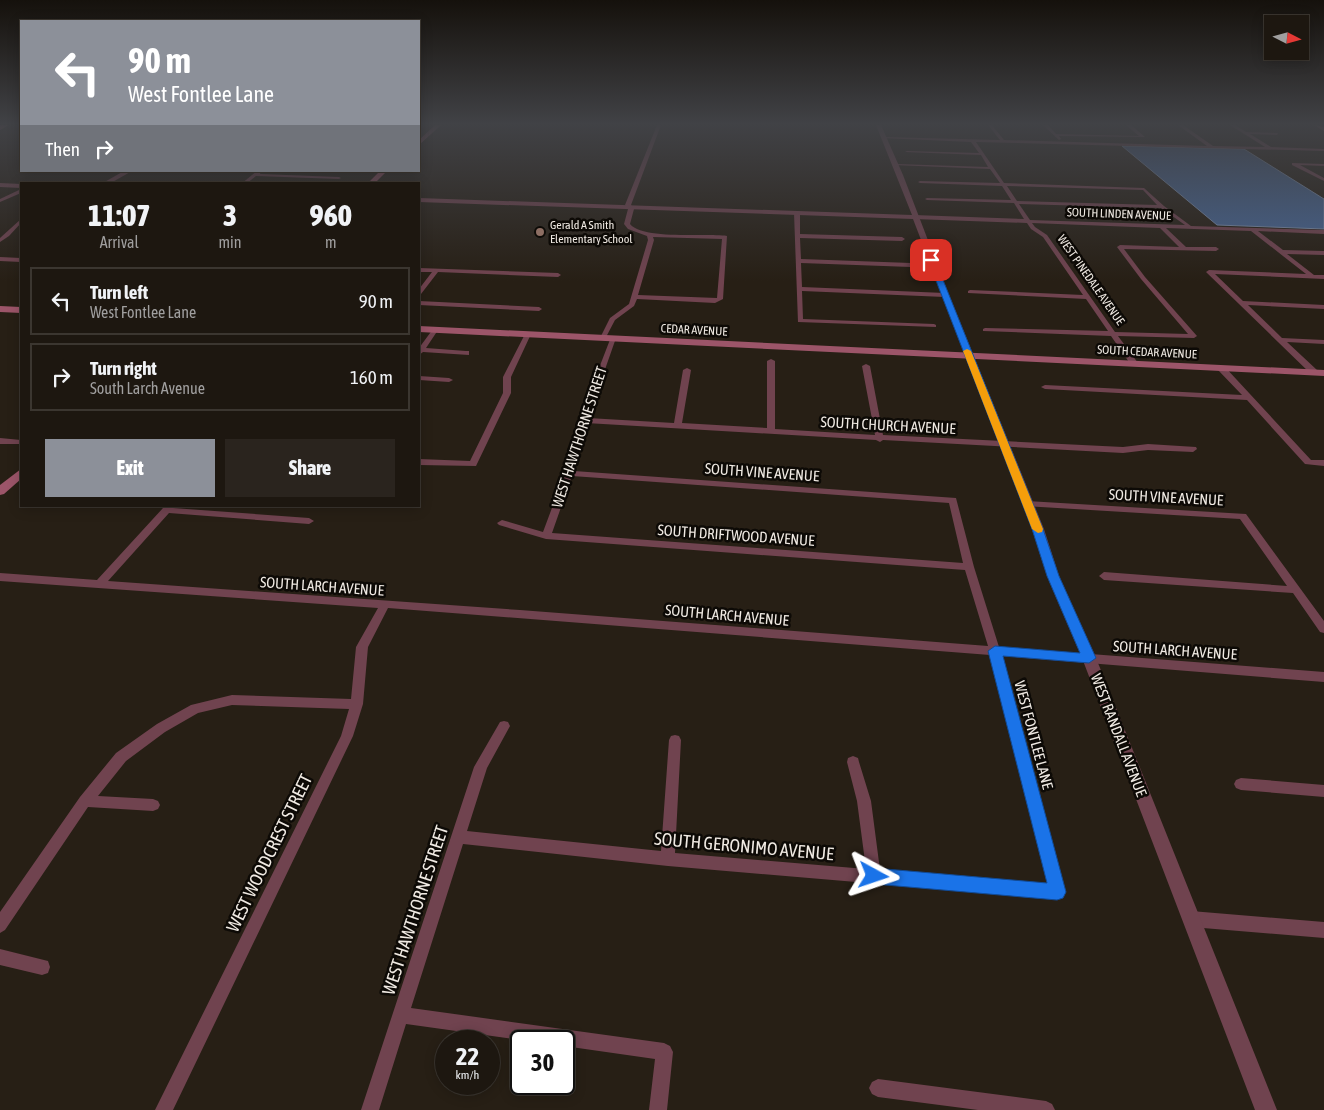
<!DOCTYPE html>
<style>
body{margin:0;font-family:"Asap Condensed",sans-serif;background:#2a241e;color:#f1f3f6;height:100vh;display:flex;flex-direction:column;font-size:19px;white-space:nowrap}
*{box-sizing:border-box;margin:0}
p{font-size:16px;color:#a09f9f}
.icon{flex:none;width:28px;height:28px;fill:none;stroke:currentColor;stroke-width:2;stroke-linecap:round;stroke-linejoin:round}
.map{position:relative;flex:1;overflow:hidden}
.panel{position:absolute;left:20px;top:182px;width:400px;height:325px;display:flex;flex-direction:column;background:#1d1710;border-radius:0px;box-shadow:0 2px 12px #0003,0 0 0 1px #3b3630}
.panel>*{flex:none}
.top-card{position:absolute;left:20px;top:20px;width:400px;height:152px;border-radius:0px;box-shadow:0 2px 12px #0003,0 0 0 1px #3b3630;background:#8c9099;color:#fff;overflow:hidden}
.needle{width:32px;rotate:96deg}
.controls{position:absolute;left:1264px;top:15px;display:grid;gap:10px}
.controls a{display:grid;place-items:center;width:45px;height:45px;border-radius:0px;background:#1d1710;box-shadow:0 2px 12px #0003,0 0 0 1px #3b3630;font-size:25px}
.speed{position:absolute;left:435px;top:1030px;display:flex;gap:10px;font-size:25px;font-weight:700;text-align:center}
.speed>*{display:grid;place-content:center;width:65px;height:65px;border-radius:50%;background:#1d1710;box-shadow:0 2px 12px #0003,0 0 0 1px #3b3630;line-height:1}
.speed small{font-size:12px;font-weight:400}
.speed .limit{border:2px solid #111;border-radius:8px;background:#fff;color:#111}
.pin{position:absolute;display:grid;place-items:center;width:42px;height:42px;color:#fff;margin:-21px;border-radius:10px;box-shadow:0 2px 8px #0006}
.me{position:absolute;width:55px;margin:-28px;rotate:95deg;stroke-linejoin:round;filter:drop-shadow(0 0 4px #0008)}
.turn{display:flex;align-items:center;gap:18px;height:105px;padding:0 25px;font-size:22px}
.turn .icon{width:65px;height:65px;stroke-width:2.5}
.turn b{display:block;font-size:35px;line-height:42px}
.then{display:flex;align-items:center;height:48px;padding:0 25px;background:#0003;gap:10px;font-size:19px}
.eta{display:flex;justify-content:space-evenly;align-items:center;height:85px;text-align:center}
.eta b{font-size:30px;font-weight:800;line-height:35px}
.action{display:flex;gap:10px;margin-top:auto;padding:10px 25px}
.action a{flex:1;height:58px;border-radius:0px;background:#8c9099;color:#fff;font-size:20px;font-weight:800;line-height:58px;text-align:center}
.action a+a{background:#2a241e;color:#f1f3f6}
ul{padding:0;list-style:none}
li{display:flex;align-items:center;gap:15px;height:68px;margin:0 10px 8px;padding:0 15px;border:2px solid #3b3630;border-radius:0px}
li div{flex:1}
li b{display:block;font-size:19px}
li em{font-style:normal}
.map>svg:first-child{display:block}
</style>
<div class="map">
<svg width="1324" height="1110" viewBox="0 0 1324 1110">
<rect width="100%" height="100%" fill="#271f15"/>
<polygon fill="#476593" stroke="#7a8dab" points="1122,146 1244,149 1324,199 1324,229 1217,225"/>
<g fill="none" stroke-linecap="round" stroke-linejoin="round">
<g fill="#70434f" fill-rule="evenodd">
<path d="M657 125H661L631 205 634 209 630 224C643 240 706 233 727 236L723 299 715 303 637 299 634 306 615 320 605 339H601L600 338 610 318 629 304 648 240 647 236 628 229 624 224 628 209 625 205ZM653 237 722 239 717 298 638 295 654 240Z"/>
<path d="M992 125 1004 140 1207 146 1178 125H1183L1213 146 1265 147 1230 125H1235L1246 132 1278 133 1277 135 1250 134 1271 147 1324 149V151L976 142 1004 183 1144 188 1164 206 1191 226 1324 230V234L1258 231 1283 250 1324 251V255L1287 254 1314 275H1324V279L1215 274 1243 301 1324 305V309L1248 305 1282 338 1324 340V344L1287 342 1317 370V374H1311L1206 272 1209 270 1306 274 1251 231 1166 228 1186 247H1216L1219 249 1216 251 1124 249 1145 277 1197 336 1194 338 1118 336 1138 363 1137 365H1131L1111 336 983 331V329L985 328 1108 331 1086 299 968 293V291L970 290 1083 295 1043 237 1031 229 1027 223 914 219 911 217 914 215 1024 219 1014 203 927 200 925 199 927 198 1011 200 1002 186 920 183 918 182 920 181 1000 183 990 169 894 165 896 164 988 167 981 155 905 152 907 151 979 153 971 142 882 138 884 137 1000 140 988 125ZM1007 186 1143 190 1157 205 1017 201ZM1019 204 1161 208 1185 225 1030 220ZM1032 223 1160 228 1179 247 1120 245 1117 247 1141 279 1188 334 1115 332 1047 235 1035 227Z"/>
<polygon points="1043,125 1048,125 1056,134 1139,136 1126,125 1131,125 1145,137 1059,136 1061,139 1059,140"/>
<polygon points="1292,163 1324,164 1324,166 1300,165 1324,178 1324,181 1292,165"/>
<polygon points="257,171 261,171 260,174 339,177 341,178 339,179 256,176 246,184 241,184"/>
<polygon points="19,190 21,190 21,193 0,202 0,199"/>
<polygon points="797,211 800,213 800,234 902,237 905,239 902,241 800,238 801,259 911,263 914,265 911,267 801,263 802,287 945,293 948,295 945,297 802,291 803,319 934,324 936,325 936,327 798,322 794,213"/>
<polygon points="21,219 21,223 9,236 0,242 0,238"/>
<polygon points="0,257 21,258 21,262 0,261"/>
<polygon points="419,268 558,273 561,275 558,277 438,272 421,294 419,295 419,289 432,272 419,272"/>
<polygon points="419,301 539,307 542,309 539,311 419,305"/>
<polygon points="435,328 438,330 426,348 466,351 469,351 469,355 423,352 419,355 419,348 433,329"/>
<polygon points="528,332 531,334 511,377 511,393 476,466 419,465 419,459 470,461 503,393 503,377 525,334"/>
<path d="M611 337 616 338 588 418 674 423 683 370 687 368 691 370 682 423 767 428V361L771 359 775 361V429L875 435 862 366 866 364 870 366 883 435 1123 447 1148 444 1196 447 1197 449 1193 452 1148 450 1123 453 883 440 880 442 876 440 586 423 574 471 956 498 974 567 999 647 1324 672V682L1002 656 1064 892 1062 897 1057 899 668 866 463 844 411 1008 664 1043 670 1046 673 1052 667 1110H649L655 1059 564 1046V1041H527L406 1024 379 1110H361L474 767 500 722 504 721 508 722 510 726 487 768 467 831 661 851 669 740 671 736 675 735 679 736 681 740 675 853 866 869 857 801 847 762 848 758 853 756 858 758 859 762 871 801 880 870 1048 884 990 655 388 608 368 647 363 704 353 736 173 1110H155L341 736 349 709 232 705 198 713 165 732 126 761 98 796 153 799 158 801 160 805 158 809 153 811 88 807 5 930 0 933V912L80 797 116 753 157 724 191 705 232 695 351 699 356 647 378 608 0 581V573L97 580 163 508 165 506H173V508L309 518 314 521 309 524 169 513 108 581 520 610 988 646 965 570 546 539 499 525 497 523 502 520 543 532 565 473 579 420ZM572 476 949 503 963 563 552 533Z"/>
<polygon points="1218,366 1224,366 1311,460 1324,460 1324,466 1305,464 1247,400 1045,389 1041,387 1045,385 1242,395 1218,370"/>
<polygon points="419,376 449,378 453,380 449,382 419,380"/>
<polygon points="0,438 21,440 21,444 0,444"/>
<polygon points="1027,501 1246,514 1324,621 1324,633 1320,632 1293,593 1104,580 1099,576 1104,572 1287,586 1240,519 1024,506 1022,504 1024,502"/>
<polygon points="1241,778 1324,785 1324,797 1241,790 1236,788 1234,784 1236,780"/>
<polygon points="1191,911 1324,922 1324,938 1191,927 1186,924 1183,919 1186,914"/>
<polygon points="0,949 48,961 50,967 48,973 42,975 0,965"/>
<polygon points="878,1079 1046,1101 1052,1104 1055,1110 978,1110 878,1097 872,1094 869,1088 872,1082"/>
</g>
<g fill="#70434f" fill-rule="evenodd">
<polygon points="876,125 881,125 903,175 949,295 1044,529 1059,576 1096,658 1277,1110 1255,1110 1082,658 1047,576 1032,529 913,219 419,202 419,198 912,215"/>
<polygon points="124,171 132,171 109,184 101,184"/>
<polygon points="0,183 21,184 21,188 0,187"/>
</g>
<g fill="#9c5569" fill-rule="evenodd">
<polygon points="435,125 441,125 419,145 419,140"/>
<polygon points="1314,125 1324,127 1324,131"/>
<polygon points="380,171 387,171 374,184 367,184"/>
<polygon points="0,306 21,307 21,313 0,312"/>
<polygon points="419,326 1324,370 1324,376 419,332"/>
<polygon points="21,469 21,479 4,494 0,495 0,485"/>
</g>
<polygon fill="#bd627d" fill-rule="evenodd" points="0,125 9,125 0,130"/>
</g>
<linearGradient id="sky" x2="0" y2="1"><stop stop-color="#15110c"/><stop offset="0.44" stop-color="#414246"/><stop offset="1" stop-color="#414246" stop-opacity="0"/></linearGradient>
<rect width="1324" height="281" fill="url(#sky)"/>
<polygon fill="#1a73e8" stroke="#114b97" points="931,258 935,260 1043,529 1059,576 1096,658 1089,663 1003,656 1066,892 1063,898 1057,900 874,884 868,882 866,876 868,871 874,868 1047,883 988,651 995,646 1080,653 1047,576 1032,529 928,260"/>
<polygon fill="#f59e0b" points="967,349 971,351 1043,529 1042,532 1038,533 1032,529 963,351"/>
<circle fill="#8d6e63" stroke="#0d0a06" stroke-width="2" cx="540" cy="232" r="5"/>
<g text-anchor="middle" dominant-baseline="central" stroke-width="5" stroke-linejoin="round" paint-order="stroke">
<g font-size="12" fill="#f0eae3" stroke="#0d0a06">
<text transform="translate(1119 214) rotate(2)">SOUTH LINDEN AVENUE</text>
<text transform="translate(1091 280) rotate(55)">WEST PINEDALE AVENUE</text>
<text transform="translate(694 330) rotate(3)">CEDAR AVENUE</text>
<text transform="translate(1147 352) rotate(3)">SOUTH CEDAR AVENUE</text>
</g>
<g font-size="12" fill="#f0eae3" stroke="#0d0a06" text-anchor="start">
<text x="550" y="225">Gerald A Smith<tspan x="550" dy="14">Elementary School</tspan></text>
</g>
<g font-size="15" fill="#f0eae3" stroke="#0d0a06">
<text transform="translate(888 425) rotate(3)">SOUTH CHURCH AVENUE</text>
<text transform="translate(579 437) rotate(-72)">WEST HAWTHORNE STREET</text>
<text transform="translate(762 472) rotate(4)">SOUTH VINE AVENUE</text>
<text transform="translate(1166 497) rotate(3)">SOUTH VINE AVENUE</text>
<text transform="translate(736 535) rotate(4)">SOUTH DRIFTWOOD AVENUE</text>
<text transform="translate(322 586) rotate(4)">SOUTH LARCH AVENUE</text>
<text transform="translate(727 615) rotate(5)">SOUTH LARCH AVENUE</text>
<text transform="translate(1175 650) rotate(4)">SOUTH LARCH AVENUE</text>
<text transform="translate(1034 735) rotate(75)">WEST FONTLEE LANE</text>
<text transform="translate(1119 735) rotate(69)">WEST RANDALL AVENUE</text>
</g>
<g font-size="18" fill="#f0eae3" stroke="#0d0a06">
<text transform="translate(744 846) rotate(5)">SOUTH GERONIMO AVENUE</text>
<text transform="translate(269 853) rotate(-64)">WEST WOODCREST STREET</text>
<text transform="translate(415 910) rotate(-72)">WEST HAWTHORNE STREET</text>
</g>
</g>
</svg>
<div class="controls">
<a><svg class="needle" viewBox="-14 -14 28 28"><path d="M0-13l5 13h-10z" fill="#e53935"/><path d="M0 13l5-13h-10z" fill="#a09f9f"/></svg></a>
</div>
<div class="speed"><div>22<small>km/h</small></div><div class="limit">30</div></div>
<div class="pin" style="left:931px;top:260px;background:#d93025"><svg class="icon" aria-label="arrive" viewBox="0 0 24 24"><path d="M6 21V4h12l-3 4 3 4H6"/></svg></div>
<svg class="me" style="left:874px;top:876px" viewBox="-20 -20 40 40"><path d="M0-17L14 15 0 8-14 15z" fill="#1a73e8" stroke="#fff" stroke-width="4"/></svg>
<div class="top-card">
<div class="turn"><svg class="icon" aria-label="left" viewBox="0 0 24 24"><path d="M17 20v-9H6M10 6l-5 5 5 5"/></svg><div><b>90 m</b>West Fontlee Lane</div></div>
<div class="then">Then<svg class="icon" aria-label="right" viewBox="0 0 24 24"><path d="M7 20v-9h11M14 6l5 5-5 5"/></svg></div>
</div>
<section class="panel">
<div class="eta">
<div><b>11:07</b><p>Arrival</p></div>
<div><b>3</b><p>min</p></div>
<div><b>960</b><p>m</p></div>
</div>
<ul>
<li><svg class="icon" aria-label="left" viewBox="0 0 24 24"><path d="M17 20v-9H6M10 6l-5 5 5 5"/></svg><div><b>Turn left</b><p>West Fontlee Lane</p></div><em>90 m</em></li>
<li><svg class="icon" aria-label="right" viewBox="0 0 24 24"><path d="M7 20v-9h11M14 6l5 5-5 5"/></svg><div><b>Turn right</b><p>South Larch Avenue</p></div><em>160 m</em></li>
</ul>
<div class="action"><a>Exit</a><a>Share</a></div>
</section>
</div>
